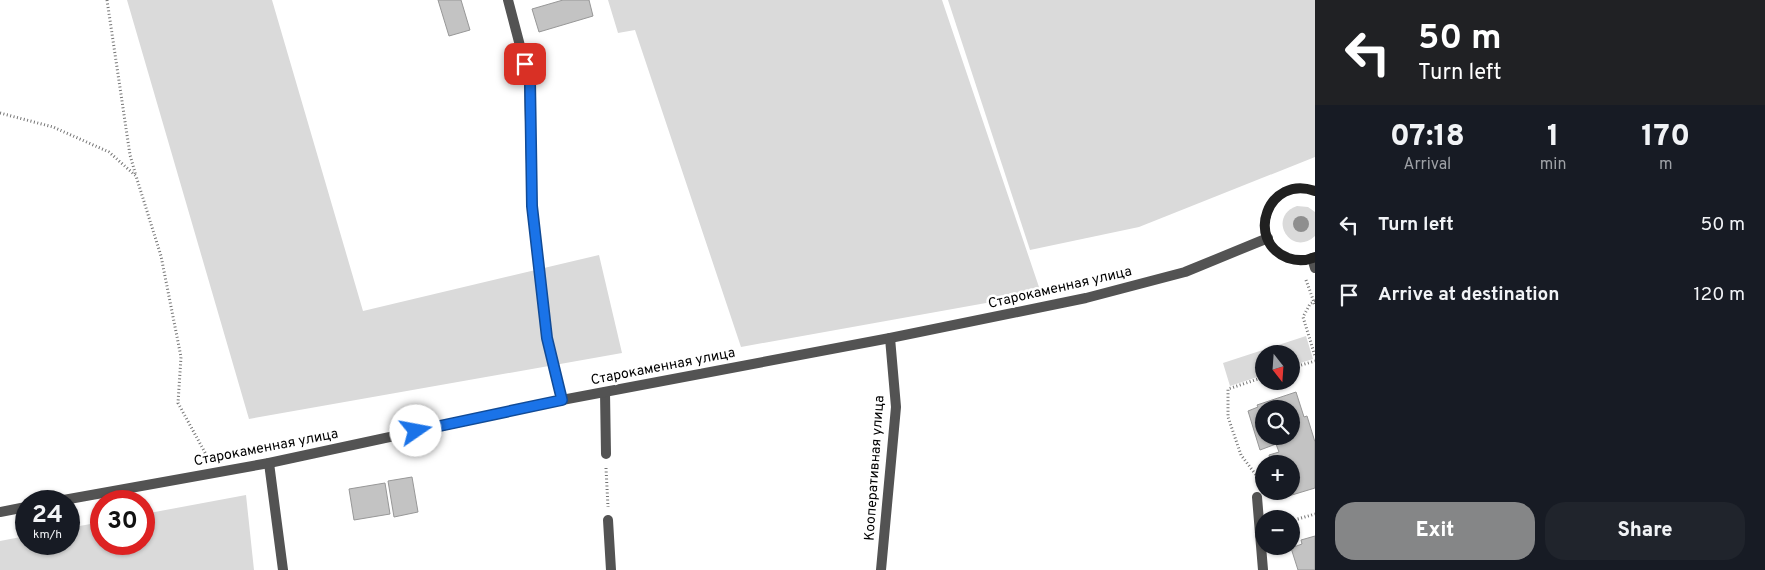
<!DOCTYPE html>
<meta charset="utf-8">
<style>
body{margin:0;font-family:Overpass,sans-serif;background:#20242c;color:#f1f3f6;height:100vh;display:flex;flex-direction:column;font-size:19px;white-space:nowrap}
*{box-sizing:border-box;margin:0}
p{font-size:16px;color:#9ea1a6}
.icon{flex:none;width:28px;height:28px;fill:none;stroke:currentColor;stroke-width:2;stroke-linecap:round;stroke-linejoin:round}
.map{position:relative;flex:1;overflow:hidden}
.panel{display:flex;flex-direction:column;background:#171b24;width:450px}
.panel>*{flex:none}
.top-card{background:#202124;color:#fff;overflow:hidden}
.needle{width:32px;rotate:163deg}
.buttons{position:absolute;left:1255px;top:345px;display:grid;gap:10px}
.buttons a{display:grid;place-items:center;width:45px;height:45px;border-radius:50%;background:#171b24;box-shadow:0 1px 4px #0004;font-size:25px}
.speed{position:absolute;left:15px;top:490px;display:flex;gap:10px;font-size:25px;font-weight:700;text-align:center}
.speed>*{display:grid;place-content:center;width:65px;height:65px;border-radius:50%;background:#171b24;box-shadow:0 1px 4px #0004;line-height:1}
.speed small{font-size:12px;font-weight:400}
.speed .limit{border:8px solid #d22;background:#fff;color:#111}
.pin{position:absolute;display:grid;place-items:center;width:42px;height:42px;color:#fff;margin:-21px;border-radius:10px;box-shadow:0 2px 8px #0006}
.me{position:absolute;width:55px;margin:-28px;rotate:78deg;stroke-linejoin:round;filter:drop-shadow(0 0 4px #0008)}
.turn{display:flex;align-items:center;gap:18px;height:105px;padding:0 20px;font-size:22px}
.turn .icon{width:65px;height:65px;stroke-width:2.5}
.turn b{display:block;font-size:35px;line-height:42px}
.eta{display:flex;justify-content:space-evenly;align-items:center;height:85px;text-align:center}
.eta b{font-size:30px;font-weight:800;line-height:35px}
.action{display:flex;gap:10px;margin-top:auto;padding:10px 20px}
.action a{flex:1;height:58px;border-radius:20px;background:#858687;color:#fff;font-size:20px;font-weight:800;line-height:58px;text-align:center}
.action a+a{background:#20242c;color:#f1f3f6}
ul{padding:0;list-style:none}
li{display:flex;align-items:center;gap:15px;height:70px;padding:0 20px}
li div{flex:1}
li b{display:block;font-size:19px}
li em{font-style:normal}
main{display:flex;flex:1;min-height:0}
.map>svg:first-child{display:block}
</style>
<main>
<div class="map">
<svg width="1315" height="570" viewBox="0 0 1315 570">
<rect width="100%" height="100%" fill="#fff"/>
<g fill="#dadada">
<polygon points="127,0 272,0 363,311 599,255 622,353 249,419"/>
<polygon points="608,0 942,0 1041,293 741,347 635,30 618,33"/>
<polygon points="948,0 1315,0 1315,157 1139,227 1030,250"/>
<path d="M1297 206 1308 207 1315 212V236C1291 258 1266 217 1297 206Z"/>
<polygon points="1306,336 1313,359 1291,366 1291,354 1264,354 1264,375 1230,386 1223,363"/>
<polygon points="246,495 254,570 0,570 0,541 26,536 26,544 69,544 69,528 101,522 101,544 144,544 144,514"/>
</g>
<g fill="#c3c3c3" stroke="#979797" fill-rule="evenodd">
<polygon points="438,0 461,0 470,30 449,36"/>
<polygon points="563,0 589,0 593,16 539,32 532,9"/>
<path d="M1296 392 1304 417 1307 416 1315 442V488L1282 498 1280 491H1291V464H1271L1269 455 1279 452 1276 444 1260 450 1248 411 1258 407 1257 405ZM1264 409H1291V436H1264Z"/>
<polygon points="412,477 418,512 394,517 388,481"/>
<polygon points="385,483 390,514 354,520 349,489"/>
<polygon points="1315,536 1315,570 1298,570 1291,548 1302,544 1301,540"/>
</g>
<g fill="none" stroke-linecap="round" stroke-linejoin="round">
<g stroke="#757575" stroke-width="3" stroke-dasharray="1 2.5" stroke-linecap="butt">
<polyline points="107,0 130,155 136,176"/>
<polyline points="0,113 53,127 109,152 136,176 161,256 181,357 178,403 209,460"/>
<polyline points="1306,280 1315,305"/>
<polyline points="1315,301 1310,304 1303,317 1315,356"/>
<polyline points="1291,368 1315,361"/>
<polyline points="606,468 608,507"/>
<polyline points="1262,483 1241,455 1228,417 1228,389 1264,377"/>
<polyline points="1291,521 1315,514"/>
</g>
<g stroke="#535353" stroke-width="10">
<polyline points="508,0 529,80 532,206 547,338 562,400"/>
<polyline points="1257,497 1263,570"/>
</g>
<g stroke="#535353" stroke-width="10">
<polyline points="1312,258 1315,268"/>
<polyline points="605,392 606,454"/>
<polyline points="269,463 283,570"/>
<polyline points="58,501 269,463 562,400 890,338 1086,298 1185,272 1268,238"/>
<polyline points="0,512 26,507"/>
<polyline points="608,520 611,570"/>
<polyline points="881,570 896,407 890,338"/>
</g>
<path stroke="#202020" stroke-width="10" d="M1315 191C1268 174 1244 241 1288 258 1297 261 1306 261 1315 257"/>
</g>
<circle fill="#8e8e8e" cx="1301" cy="224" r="8"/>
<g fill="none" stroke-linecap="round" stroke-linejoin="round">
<g stroke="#114b97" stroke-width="12">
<polyline id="route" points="416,431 562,400 547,338 532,206 530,80 525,64"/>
</g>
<use href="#route" stroke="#1a73e8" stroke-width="9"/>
</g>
<g text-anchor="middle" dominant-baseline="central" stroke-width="5" stroke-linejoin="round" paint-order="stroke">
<g font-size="14" fill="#000" stroke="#fff">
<text transform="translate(1060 288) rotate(-13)">Старокаменная улица</text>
<text transform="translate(663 367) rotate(-11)">Старокаменная улица</text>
<text transform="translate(266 448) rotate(-11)">Старокаменная улица</text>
<text transform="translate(875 468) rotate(-86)">Кооперативная улица</text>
</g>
</g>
</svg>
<div class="buttons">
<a><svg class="needle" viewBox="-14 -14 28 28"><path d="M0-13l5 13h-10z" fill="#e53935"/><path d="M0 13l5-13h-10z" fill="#9ea1a6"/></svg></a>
<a><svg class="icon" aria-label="search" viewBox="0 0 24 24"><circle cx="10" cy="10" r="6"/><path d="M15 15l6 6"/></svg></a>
<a>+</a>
<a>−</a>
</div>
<div class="speed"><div>24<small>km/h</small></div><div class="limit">30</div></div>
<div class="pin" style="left:525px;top:64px;background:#d93025"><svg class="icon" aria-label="arrive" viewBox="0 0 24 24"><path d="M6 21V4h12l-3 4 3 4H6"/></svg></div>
<svg class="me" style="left:416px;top:431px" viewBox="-20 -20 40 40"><circle r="19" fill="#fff"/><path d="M0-13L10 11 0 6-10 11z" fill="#1a73e8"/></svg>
</div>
<section class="panel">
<div class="top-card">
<div class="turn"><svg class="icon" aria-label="left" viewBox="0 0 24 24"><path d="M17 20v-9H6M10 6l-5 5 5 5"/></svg><div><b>50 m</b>Turn left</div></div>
</div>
<div class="eta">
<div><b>07:18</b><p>Arrival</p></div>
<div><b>1</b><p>min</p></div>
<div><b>170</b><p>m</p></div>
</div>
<ul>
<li><svg class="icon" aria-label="left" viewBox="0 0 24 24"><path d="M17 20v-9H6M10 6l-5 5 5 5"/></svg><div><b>Turn left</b></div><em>50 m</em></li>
<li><svg class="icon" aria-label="arrive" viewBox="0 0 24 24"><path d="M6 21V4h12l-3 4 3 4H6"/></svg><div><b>Arrive at destination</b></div><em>120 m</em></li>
</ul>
<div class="action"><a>Exit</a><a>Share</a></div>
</section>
</main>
